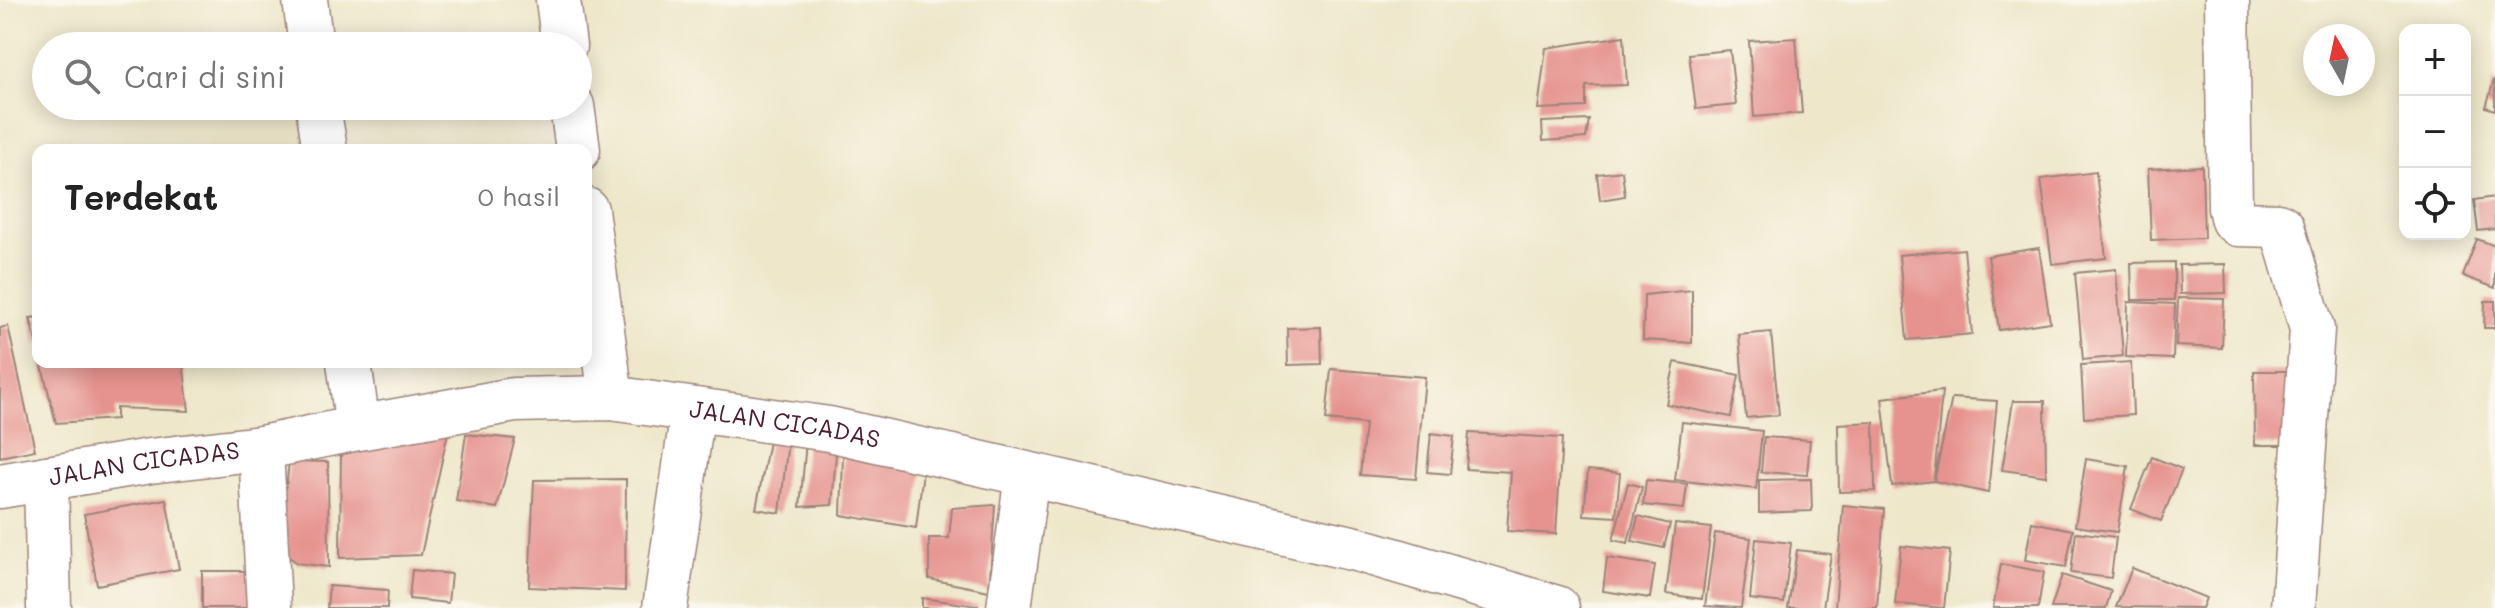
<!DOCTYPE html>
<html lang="id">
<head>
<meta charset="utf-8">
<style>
	body { margin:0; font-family:Mali,sans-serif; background:#f2f2f2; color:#222 }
	.controls { position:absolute; right:24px; top:24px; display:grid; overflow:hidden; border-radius:16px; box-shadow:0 4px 20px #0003 }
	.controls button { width:72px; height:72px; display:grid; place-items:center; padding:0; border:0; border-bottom:2px solid #e0e0e0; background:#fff; color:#222; font:40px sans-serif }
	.compass { position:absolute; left:2303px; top:24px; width:72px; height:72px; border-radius:50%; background:#fff; box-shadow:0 4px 20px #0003; rotate:351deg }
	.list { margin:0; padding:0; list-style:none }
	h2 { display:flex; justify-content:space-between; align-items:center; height:104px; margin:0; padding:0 32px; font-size:34px }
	h2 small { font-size:26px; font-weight:400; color:#767676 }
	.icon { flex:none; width:44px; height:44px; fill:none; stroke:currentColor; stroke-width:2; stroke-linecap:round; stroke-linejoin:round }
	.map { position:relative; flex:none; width:2495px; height:608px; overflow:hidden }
	.search { position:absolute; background:#fff; box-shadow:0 4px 20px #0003; left:32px; top:32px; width:560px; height:88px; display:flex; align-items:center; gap:20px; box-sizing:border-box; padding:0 28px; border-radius:44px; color:#767676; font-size:30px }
	.panel { position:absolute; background:#fff; box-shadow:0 4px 20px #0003; left:32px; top:144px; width:560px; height:224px; border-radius:16px }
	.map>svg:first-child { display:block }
	.building { fill:#e6928e }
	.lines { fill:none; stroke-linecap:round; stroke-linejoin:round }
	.minor-casing { stroke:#9c837a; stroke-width:47 }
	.minor { stroke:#fff; stroke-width:44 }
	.labels { text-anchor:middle; stroke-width:7; stroke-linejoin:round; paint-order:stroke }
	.street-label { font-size:24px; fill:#4a1f2b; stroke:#fbf7ec }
</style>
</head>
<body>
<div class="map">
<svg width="2495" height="608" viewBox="0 0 2495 608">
	<rect width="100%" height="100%" fill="#fbf7ec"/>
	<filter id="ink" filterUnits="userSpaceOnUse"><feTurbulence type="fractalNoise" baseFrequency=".0125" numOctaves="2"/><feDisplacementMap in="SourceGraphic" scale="16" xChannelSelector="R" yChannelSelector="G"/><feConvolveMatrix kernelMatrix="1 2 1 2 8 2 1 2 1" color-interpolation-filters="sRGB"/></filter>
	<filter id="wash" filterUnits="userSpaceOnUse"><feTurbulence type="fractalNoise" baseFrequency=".006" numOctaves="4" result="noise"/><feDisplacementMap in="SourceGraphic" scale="32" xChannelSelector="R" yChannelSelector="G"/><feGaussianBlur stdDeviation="1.8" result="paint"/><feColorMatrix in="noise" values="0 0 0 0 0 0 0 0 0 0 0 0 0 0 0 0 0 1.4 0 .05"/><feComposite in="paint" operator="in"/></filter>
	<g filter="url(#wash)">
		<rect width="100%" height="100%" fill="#eee7ca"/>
		<g id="blocks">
			<!-- building -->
			<path class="building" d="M1624 36 1627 85 1586 86V107L1538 109 1546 48Z
				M1796 38 1802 113 1754 117 1749 41Z
				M1730 50 1736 105 1696 109 1689 54Z
				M2494 80 2495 81V110L2486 107Z
				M1589 120 1586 138 1543 141 1542 122Z
				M2202 166 2204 238 2151 240 2148 169Z
				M1622 171 1625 196 1600 200 1597 174Z
				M2096 172 2106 258 2052 264 2041 179Z
				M2495 197V229L2478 231 2474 200Z
				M2477 239 2495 246V288L2463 276Z
				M2039 248 2050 322 1999 330 1988 256Z
				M1964 249 1972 334 1907 340 1899 255Z
				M2174 262V300H2132L2131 263Z
				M2225 264 2226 293 2180 294 2179 265Z
				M2116 269 2123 356 2083 360 2075 273Z
				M1692 290V343L1643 340 1644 295Z
				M2178 298 2224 299 2222 348 2176 346Z
				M2485 301H2495V328H2484Z
				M2128 302 2175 304 2173 359 2126 357Z
				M38 317V345L37 346 30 318Z
				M8 326 35 450 0 457V328Z
				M1321 327 1322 364 1288 365 1287 328Z
				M1771 332 1779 415 1746 418 1739 335Z
				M41 362H183L189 411 116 408V419L56 423Z
				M1675 362 1739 375 1731 417 1666 404Z
				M2131 362 2133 415 2084 418 2081 365Z
				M1331 369 1425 377 1416 479 1360 475 1365 424 1326 420Z
				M2254 371H2289L2290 445H2255Z
				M1942 391 1934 481 1892 486 1882 398Z
				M1952 398 1997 401 1988 493 1934 481Z
				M2013 401H2045L2046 476 2002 470Z
				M451 419 421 555 340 558 341 449Z
				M1682 422 1762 431 1756 489 1675 480Z
				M1874 422 1875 491 1839 492 1838 424Z
				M1431 433 1454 436 1450 474 1427 472Z
				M1469 433 1562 438 1556 534 1507 531 1511 472 1466 469Z
				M466 434 515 439 497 508 456 501Z
				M770 436 788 440 780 513 756 509Z
				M1764 437 1810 440 1807 475 1761 472Z
				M837 441 832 505 800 507 806 442Z
				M843 455 924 463 916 528 841 515Z
				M2152 457 2182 469 2161 521 2131 509Z
				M2086 459 2128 466 2117 532 2075 526Z
				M289 461 328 462 329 567 297 563 271 543 287 481Z
				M1588 470 1620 473 1616 517 1584 515Z
				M626 479 625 591 529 587 534 480Z
				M1811 479 1812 511 1759 513V480Z
				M1646 480 1687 484 1684 509 1643 505Z
				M1628 483 1642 487 1628 543 1613 540Z
				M166 499 179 569 97 585 84 514Z
				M995 505 989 591 929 579V538H949L952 508Z
				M1843 505 1884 509 1877 608H1835Z
				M1638 516 1670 524 1664 548 1632 541Z
				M2032 522 2073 530 2066 567 2025 560Z
				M1675 524 1711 528 1702 599 1666 594Z
				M2076 532 2116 537 2111 578 2071 573Z
				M1715 533 1751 538 1741 608 1705 606Z
				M1756 539 1791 543 1784 603 1750 599Z
				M1901 546 1950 551 1944 608 1895 604Z
				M1797 550 1831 554 1823 608H1788Z
				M1607 558 1655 565 1650 598 1603 591Z
				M2001 564 2044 572 2038 608H1993Z
				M2132 568 2206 598 2202 608 2116 607Z
				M412 570 451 574 448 603 409 599Z
				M202 571H254V608H202Z
				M2062 575 2111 591 2106 608H2051Z
				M329 586 388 590 387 608H327Z
				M922 598 978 606V608H922Z"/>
		</g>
	</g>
	<g filter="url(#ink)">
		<use href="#blocks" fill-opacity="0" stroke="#9c837a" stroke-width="2"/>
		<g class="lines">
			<!-- minor casing -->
			<g class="minor-casing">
				<g id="minor">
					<path d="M305 0 311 46"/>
					<path d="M558 0 564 46"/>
					<path d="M2227 0 2230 208 2233 220 2238 224 2278 225 2282 227 2312 329 2293 608"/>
					<path d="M318 106 325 150"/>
					<path d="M572 106 578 150"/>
					<path d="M586 210 611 398"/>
					<path d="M349 362 358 428"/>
					<path d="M261 448 269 608"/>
					<path d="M46 478 49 608"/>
					<path id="s1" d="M0 486 150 461 261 448 358 428 514 400 611 398 829 429 1356 549 1557 608"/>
					<path d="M665 608 693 410"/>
					<path d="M1009 608 1027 475"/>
				</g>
			</g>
			<!-- minor -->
			<use href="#minor" class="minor"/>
		</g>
	</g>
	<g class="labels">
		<!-- street labels -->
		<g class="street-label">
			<text dy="8" stroke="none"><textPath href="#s1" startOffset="794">JALAN CICADAS</textPath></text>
			<text dy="8" stroke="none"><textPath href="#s1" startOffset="146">JALAN CICADAS</textPath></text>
		</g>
	</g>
</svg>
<div class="controls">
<button>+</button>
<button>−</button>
<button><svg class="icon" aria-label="locate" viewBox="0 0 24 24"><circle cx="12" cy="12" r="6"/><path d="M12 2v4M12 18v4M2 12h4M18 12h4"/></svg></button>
</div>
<svg class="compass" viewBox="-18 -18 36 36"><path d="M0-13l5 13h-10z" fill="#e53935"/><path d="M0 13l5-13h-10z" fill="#767676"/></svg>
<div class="search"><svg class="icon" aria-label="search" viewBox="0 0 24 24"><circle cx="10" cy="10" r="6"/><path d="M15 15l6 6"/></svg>Cari di sini</div>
<section class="panel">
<h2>Terdekat<small>0 hasil</small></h2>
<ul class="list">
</ul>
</section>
</div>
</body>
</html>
